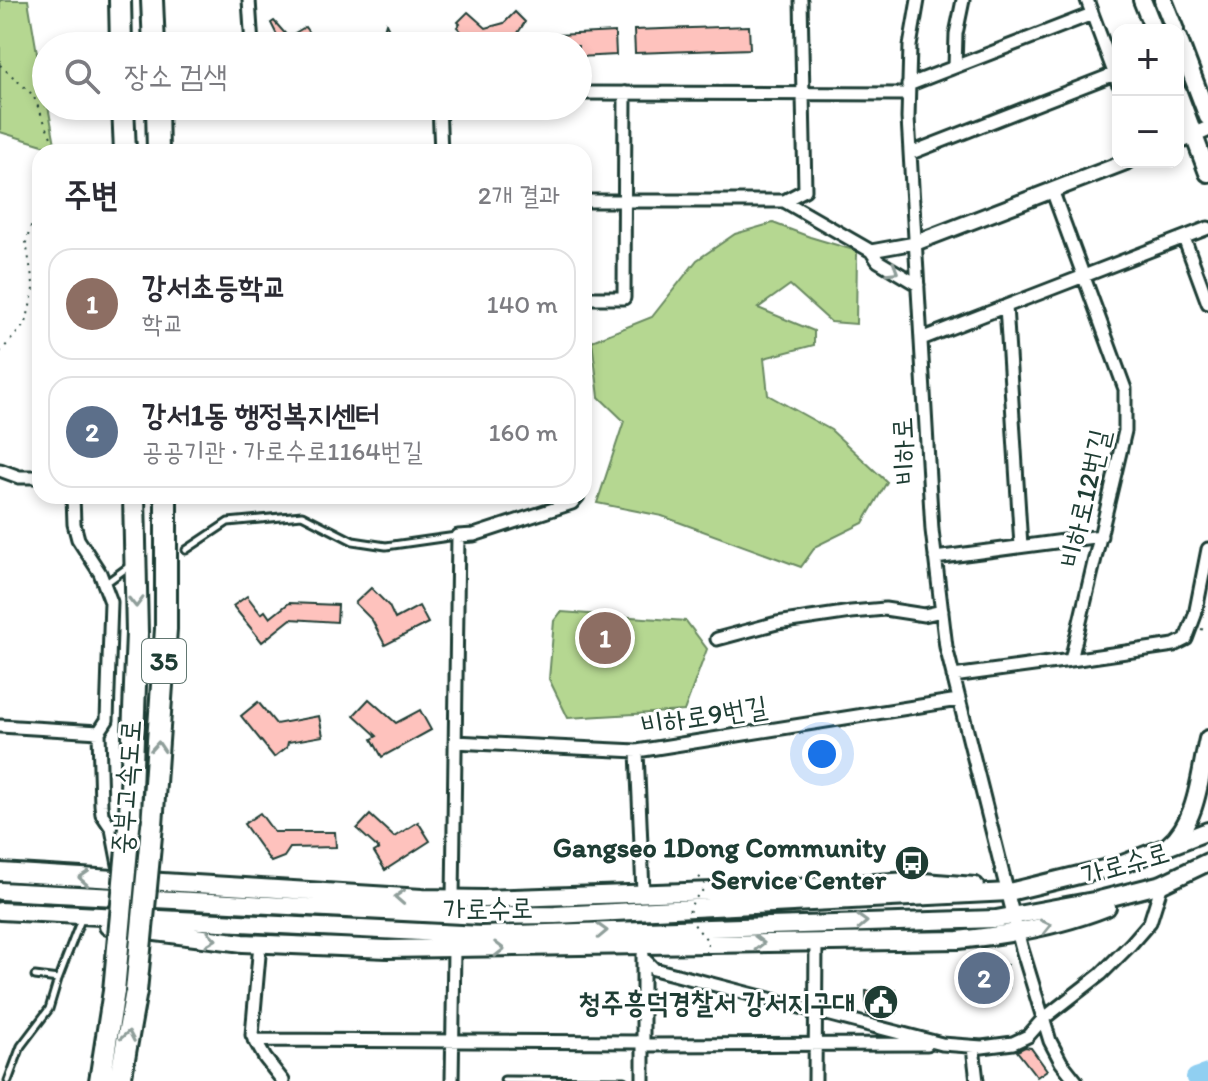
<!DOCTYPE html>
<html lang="ko">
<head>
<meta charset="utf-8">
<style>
	body { margin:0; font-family:Itim,"Poor Story",sans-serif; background:#f2f2f3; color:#2b2b33 }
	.controls { position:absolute; right:24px; top:24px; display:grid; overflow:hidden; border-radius:16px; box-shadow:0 4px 12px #0003 }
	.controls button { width:72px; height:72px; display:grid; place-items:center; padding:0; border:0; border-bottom:2px solid #e1e1e2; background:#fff; color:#2b2b33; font:40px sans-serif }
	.you { position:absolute; left:822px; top:754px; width:28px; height:28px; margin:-20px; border:6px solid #fff; border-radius:50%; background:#1a73e8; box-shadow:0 0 0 12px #1a73e833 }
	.badge { display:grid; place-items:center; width:52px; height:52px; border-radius:50%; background:#2563eb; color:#fff; font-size:26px; font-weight:700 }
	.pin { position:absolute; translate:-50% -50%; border:4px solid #fff; box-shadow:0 2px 8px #0006 }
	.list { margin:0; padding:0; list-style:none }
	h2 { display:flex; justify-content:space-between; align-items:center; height:104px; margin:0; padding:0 32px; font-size:34px }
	h2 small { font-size:26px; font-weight:400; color:#7c7c81 }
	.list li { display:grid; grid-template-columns:52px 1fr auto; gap:24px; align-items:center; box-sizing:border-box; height:112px; margin:0 16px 16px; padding:0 16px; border:2px solid #e1e1e2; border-radius:24px }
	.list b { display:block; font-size:30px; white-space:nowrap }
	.list p { margin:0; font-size:26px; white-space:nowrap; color:#7c7c81 }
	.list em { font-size:26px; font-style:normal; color:#7c7c81 }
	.icon { flex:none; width:44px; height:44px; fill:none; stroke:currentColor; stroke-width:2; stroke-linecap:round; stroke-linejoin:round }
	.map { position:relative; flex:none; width:1208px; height:1081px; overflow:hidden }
	.search { position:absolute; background:#fff; box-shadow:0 4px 12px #0003; left:32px; top:32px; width:560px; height:88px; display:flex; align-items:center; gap:20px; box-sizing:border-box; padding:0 28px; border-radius:44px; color:#7c7c81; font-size:30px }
	.panel { position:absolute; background:#fff; box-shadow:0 4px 12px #0003; left:32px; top:144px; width:560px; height:360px; border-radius:24px }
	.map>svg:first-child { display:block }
	.green { fill:#b5d791; stroke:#6a8a62; stroke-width:2 }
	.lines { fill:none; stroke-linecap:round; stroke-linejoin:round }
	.river { stroke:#90cff1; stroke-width:20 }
	.building { fill:#fec2bd; stroke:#1f3d34; stroke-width:2 }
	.service-casing { stroke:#1f3d34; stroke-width:11 }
	.minor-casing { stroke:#1f3d34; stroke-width:17 }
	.tertiary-casing { stroke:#1f3d34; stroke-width:20 }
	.secondary-casing { stroke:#1f3d34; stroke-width:22 }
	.motorway-casing { stroke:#1f3d34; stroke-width:26 }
	.path { stroke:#1f3d34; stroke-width:2; stroke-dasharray:2 6; stroke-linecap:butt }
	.service { stroke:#fff; stroke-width:5 }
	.minor { stroke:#fff; stroke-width:11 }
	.tertiary { stroke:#fff; stroke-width:14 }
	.secondary { stroke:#fff; stroke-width:16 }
	.motorway { stroke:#fff; stroke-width:20 }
	.motorway-bridge-casing { stroke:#1f3d34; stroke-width:26; stroke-linecap:butt }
	.path-bridge { stroke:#1f3d34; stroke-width:2; stroke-dasharray:2 6; stroke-linecap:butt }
	.motorway-bridge { stroke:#fff; stroke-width:20 }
	.oneway { stroke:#8f9e9a }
	.labels { text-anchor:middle; stroke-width:6; stroke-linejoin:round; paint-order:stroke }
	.shield { fill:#fff; stroke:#627771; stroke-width:2 }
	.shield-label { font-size:26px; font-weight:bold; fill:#1f3d34 }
	.street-label { font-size:28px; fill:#1f3d34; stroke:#fff }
	.poi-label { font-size:28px; font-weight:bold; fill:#1f3d34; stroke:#fff; text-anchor:end }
</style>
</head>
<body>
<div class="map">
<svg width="1208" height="1081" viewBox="0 0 1208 1081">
	<rect width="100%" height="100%" fill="#fff"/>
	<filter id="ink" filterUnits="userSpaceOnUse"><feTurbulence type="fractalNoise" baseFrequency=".0125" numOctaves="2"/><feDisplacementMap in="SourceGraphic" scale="16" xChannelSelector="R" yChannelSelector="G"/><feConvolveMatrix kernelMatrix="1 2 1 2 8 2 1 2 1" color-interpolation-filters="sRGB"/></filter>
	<g filter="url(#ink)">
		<!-- green -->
		<path class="green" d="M0 0H28L46 106H48L56 149 0 132Z
			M773 223 810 237 857 251 856 324 831 322 790 285 758 308 814 331V345L764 358 768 395 831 430 887 482 863 523 816 546 801 567 662 516 597 503 624 421 599 397 592 341 652 317 697 260 735 234Z
			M561 612 686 621 707 649 684 711 568 718 549 679 554 621Z"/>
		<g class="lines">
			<!-- river -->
			<path class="river" d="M1196 1078 1208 1074"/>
		</g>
		<!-- building -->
		<path class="building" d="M468 12 486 28 504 23 515 12 525 22 512 42 516 46H475L457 27 460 24 458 22Z
			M274 21 288 37 305 27 318 46H270L280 41 271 23Z
			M386 23 393 38 418 37V46H363V36L382 37Z
			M749 26 750 49 635 53 634 30Z
			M615 32 616 55 578 57V46H557V35Z
			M371 588 389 606 395 619 419 606 428 623 385 645 372 620 355 603Z
			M247 596 261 614 265 611 270 618 289 603 338 605 337 622 291 619 262 642 233 606Z
			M369 699 396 723 420 710 431 730 382 757 372 739 377 736 354 715Z
			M258 702 276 724 319 716 323 736 288 742 287 747 274 757 241 716Z
			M260 813 274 832H335L336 847 290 848 284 857 271 862 244 824Z
			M370 815 394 837 418 822 430 841 385 870 374 852 379 849 357 829Z
			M1007 965 1009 988 962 999 959 968Z
			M895 990 896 1013 867 1014 866 991Z
			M1025 1047 1031 1048 1047 1070 1037 1077 1017 1051Z"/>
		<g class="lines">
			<!-- service casing -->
			<g class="service-casing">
				<path id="service" d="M186 550 228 522 302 515 353 541 386 546 456 536
					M106 583 128 567
					M35 976 58 979
					M504 1080 624 1081
					M8 1081 21 1046 49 1009 58 979 80 922"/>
			</g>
			<!-- minor casing -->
			<g class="minor-casing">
				<path id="minor" d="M249 0 252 46
					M918 0 910 46 908 118 932 530 946 647 1021 946 1050 1041 1061 1062 1076 1081
					M1087 0 1118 83
					M955 67 956 34 963 0
					M908 85 1092 14
					M578 93 908 94
					M439 106 441 152
					M911 153 1114 74
					M584 201H784L871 251 915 243
					M784 201 805 190 801 0
					M1184 238 1208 303
					M871 251 878 261 918 285
					M584 298H624L625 93
					M1006 306 1021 546
					M921 339 1208 228
					M0 470 19 477H40
					M73 496 74 524 78 539 100 573 111 602 107 720 99 732 101 805 102 814 112 829 119 865
					M935 558 1101 536
					M717 639 777 623 851 612 885 609 924 615 942 611
					M1071 660 1174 645 1186 639 1195 615 1208 549
					M953 676 1071 660 1125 431V389L1052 190
					M0 726 99 732
					M455 742 637 751 958 700
					M637 751 643 892
					M453 898 458 536 474 535 572 503 578 496
					M260 944 252 1035 265 1058 283 1081
					M643 958 654 969 942 1044 982 1047 1013 1043 1028 1036 1043 1019 1101 974 1131 944 1150 922 1162 884
					M254 1040 643 1042
					M643 1045 927 1044
					M973 1047 977 1081
					M452 1081 454 949
					M643 1081V955
					M815 1081 816 942"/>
			</g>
			<!-- tertiary casing -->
			<g class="tertiary-casing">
				<path id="tertiary" d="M1178 142 1208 129
					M915 243 1126 162"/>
			</g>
			<!-- secondary casing -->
			<g class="secondary-casing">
				<path id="secondary" d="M1142 0 1154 30
					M1163 0 1175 30
					M1178 38 1208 117
					M1178 93 1208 173
					M1169 845C1198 821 1200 773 1208 739
					M0 872 422 898 484 899 771 889 911 881 975 886
					M0 891 481 916 555 915 1009 892 1120 865 1208 831
					M0 911 481 935 996 919 1099 900 1162 884 1208 862
					M108 926 243 943 387 949 958 940C1009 935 1059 926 1107 907"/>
			</g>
			<!-- motorway casing -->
			<g class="motorway-casing">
				<path id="motorway" d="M120 0 121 46
					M152 0 154 46
					M123 106 125 152
					M157 106 158 152
					M130 816 137 633 134 496
					M152 825 166 629V496
					M100 1081 114 991
					M120 1081 136 991"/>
			</g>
			<!-- path -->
			<path class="path" d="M0 65 33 95 56 149 55 152
				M0 352 26 323 34 289 26 242 40 198
				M1201 629 1208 631"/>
			<!-- service -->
			<use href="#service" class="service"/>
			<!-- minor -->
			<use href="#minor" class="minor"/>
			<!-- tertiary -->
			<use href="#tertiary" class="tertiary"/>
			<!-- secondary -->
			<use href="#secondary" class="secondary"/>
			<!-- motorway -->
			<use href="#motorway" class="motorway"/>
			<!-- motorway-bridge casing -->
			<g class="motorway-bridge-casing">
				<path id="motorway-bridge" d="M114 991 130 816
					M136 991 152 825"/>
			</g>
			<!-- path-bridge -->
			<path class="path-bridge" d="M699 877 704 881V889C680 913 689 919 708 941L707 952 702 954"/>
			<!-- motorway-bridge -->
			<use href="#motorway-bridge" class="motorway-bridge"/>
		</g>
		<!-- one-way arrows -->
		<defs><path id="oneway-chevron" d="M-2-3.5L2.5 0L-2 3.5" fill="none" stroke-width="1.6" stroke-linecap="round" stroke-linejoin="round" transform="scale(2)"/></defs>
		<g class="oneway">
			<use href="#oneway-chevron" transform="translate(893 270) rotate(31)"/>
			<use href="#oneway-chevron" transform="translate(136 602) rotate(89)"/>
			<use href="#oneway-chevron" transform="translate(158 747) rotate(-86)"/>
			<use href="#oneway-chevron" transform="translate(84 878) rotate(-176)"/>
			<use href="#oneway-chevron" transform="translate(400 897) rotate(-177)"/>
			<use href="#oneway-chevron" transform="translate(862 922) rotate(-2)"/>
			<use href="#oneway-chevron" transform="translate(1046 926) rotate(-13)"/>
			<use href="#oneway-chevron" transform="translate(602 931) rotate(-2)"/>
			<use href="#oneway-chevron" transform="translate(211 939) rotate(8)"/>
			<use href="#oneway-chevron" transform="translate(759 943) rotate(-1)"/>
			<use href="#oneway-chevron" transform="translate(499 949) rotate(-1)"/>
			<use href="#oneway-chevron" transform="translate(128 1036) rotate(-80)"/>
		</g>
	</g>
	<!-- icons -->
	<defs>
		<g id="bus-disc" transform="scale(1.8)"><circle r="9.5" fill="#1f3d34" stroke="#fff"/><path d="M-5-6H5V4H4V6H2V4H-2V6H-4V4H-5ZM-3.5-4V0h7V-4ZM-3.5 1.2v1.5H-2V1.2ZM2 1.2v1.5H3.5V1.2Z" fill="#fff"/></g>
		<g id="civic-disc" transform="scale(1.8)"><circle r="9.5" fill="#1f3d34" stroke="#fff"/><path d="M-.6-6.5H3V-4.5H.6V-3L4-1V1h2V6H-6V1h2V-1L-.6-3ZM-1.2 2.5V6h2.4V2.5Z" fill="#fff"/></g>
	</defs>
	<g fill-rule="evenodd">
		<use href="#bus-disc" x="912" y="863"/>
		<use href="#civic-disc" x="881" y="1002"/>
	</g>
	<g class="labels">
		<!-- shield labels -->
		<rect class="shield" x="142" y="639" width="44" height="44" rx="6"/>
		<g class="shield-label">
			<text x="164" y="670">35</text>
		</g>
		<!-- street labels -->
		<g class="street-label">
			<text transform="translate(903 451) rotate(-93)" y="10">비하로</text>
			<text transform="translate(1084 498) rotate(-77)" y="10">비하로12번길</text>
			<text transform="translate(704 715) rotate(-9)" y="10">비하로9번길</text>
			<text transform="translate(126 787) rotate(-86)" y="10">중부고속도로</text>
			<text transform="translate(1125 863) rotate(-16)" y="10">가로수로</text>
			<text transform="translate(488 908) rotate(-1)" y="10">가로수로</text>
		</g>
		<!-- poi labels -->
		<g class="poi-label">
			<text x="886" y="857">Gangseo 1Dong Community<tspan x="886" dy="32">Service Center</tspan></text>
			<text x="855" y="1012">청주흥덕경찰서 강서지구대</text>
		</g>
	</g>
</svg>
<div class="controls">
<button>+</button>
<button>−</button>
</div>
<div class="you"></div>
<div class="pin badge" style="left:605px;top:638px;background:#8d6e63">1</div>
<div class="pin badge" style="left:984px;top:978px;background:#5c6f8a">2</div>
<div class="search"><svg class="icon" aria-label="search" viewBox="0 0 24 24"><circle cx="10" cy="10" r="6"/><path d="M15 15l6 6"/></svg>장소 검색</div>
<section class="panel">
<h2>주변<small>2개 결과</small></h2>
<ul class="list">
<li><span class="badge" style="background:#8d6e63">1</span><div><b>강서초등학교</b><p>학교</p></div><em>140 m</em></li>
<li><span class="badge" style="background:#5c6f8a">2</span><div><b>강서1동 행정복지센터</b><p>공공기관 · 가로수로1164번길</p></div><em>160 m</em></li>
</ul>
</section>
</div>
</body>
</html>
